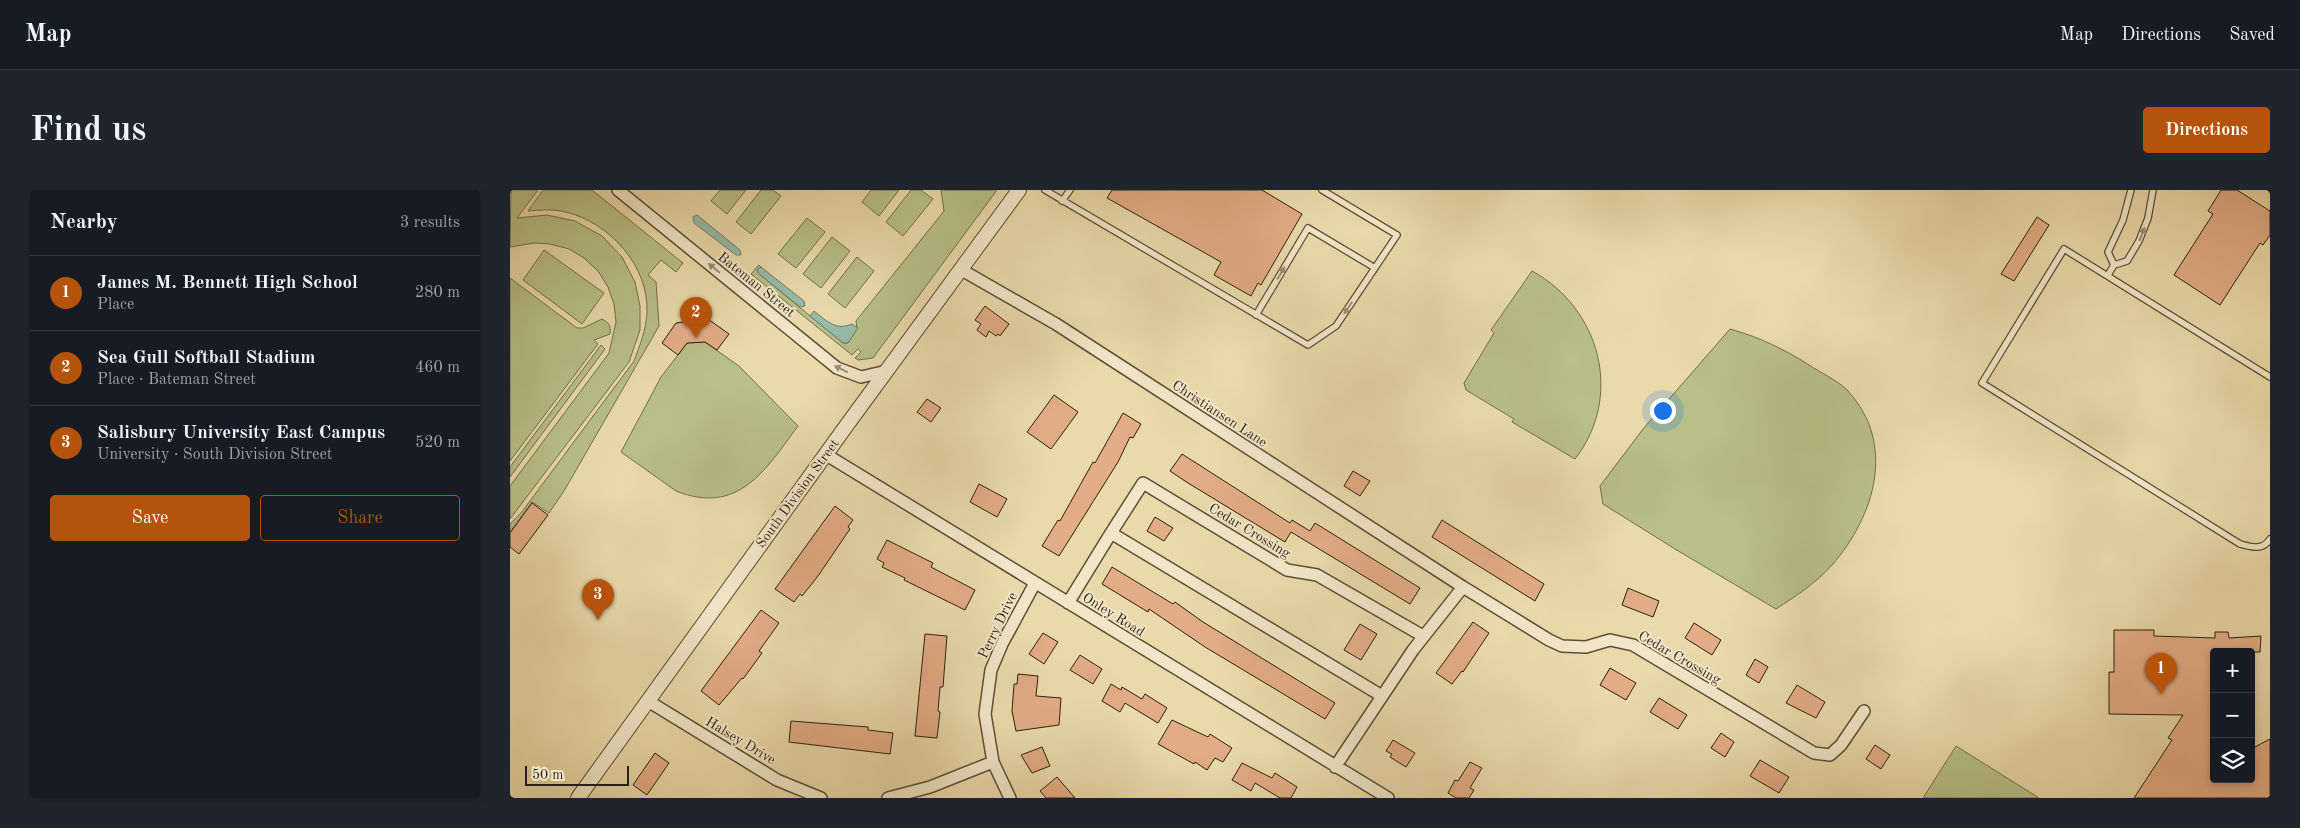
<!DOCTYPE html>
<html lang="en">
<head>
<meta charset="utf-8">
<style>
	body { margin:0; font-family:"Old Standard TT",serif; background:#20242c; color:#f1f3f6 }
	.controls { position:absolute; right:15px; bottom:15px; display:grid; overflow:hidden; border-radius:5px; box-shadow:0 2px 8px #0003 }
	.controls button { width:45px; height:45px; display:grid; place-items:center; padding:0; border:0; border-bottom:1px solid #363941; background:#171b24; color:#f1f3f6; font:25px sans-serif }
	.scale { position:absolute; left:15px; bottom:12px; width:104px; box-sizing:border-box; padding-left:5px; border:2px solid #2b1f16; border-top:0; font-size:14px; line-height:18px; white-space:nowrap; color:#2b1f16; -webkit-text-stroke:4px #f1e7c8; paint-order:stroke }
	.you { position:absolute; left:1152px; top:220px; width:18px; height:18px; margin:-12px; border:4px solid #fff; border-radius:50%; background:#1a73e8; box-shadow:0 0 0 8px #1a73e833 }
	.badge { display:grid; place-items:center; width:32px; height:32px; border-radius:50%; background:#b45309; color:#fff; font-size:16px; font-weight:700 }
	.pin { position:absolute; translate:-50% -41px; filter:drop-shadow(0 1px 2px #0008) }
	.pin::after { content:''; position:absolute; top:26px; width:18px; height:15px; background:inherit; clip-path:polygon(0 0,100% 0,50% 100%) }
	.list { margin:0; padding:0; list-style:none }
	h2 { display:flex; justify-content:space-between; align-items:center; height:65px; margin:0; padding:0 20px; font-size:21px }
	h2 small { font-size:16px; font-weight:400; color:#9ea1a6 }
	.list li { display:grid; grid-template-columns:32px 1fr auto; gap:15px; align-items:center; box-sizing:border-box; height:75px; padding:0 20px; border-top:1px solid #363941 }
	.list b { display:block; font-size:19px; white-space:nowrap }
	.list p { margin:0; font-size:16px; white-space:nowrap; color:#9ea1a6 }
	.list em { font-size:16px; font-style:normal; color:#9ea1a6 }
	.actions { display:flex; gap:10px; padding:15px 20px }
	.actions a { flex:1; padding:11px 0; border:1px solid #b45309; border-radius:5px; text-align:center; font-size:18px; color:#b45309 }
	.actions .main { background:#b45309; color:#fff }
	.icon { flex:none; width:28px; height:28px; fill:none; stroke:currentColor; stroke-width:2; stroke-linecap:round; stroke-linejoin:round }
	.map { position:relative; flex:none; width:1760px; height:608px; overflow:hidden; border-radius:5px }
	header { display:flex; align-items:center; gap:30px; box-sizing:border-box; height:70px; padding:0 25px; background:#171b24; border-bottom:1px solid #363941 }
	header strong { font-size:24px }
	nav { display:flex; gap:28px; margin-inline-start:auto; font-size:18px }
	.intro { display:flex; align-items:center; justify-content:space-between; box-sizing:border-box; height:120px; padding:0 30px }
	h1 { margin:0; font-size:35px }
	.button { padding:12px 22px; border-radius:5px; background:#b45309; color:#fff; font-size:18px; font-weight:700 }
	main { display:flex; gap:30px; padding:0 30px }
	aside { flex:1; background:#171b24; border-radius:5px; box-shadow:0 2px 8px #0003 }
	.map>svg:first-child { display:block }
	.green { fill:#b8bf87; stroke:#726f4e }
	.water { fill:#98bbaa; stroke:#6c7d6f }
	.building { fill:#e2ac86; stroke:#2b1f16 }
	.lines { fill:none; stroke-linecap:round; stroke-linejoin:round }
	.service-casing { stroke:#5b4e3b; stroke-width:8 }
	.minor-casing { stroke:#5b4e3b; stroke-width:14 }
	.tertiary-casing { stroke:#5b4e3b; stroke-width:16 }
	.service { stroke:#f1e7c8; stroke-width:5.5 }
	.minor { stroke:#f1e7c8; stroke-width:11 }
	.tertiary { stroke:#f1e7c8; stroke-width:14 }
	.oneway { fill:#988d78 }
	.labels { text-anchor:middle; stroke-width:4; stroke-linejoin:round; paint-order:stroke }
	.street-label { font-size:14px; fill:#2b1f16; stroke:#f1e7c8 }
</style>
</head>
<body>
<header>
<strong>Map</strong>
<nav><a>Map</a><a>Directions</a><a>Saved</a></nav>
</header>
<div class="intro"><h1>Find us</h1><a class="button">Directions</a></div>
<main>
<aside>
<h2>Nearby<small>3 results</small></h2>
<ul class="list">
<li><span class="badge">1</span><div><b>James M. Bennett High School</b><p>Place</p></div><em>280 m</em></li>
<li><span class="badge">2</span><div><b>Sea Gull Softball Stadium</b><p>Place · Bateman Street</p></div><em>460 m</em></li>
<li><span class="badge">3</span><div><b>Salisbury University East Campus</b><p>University · South Division Street</p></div><em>520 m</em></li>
</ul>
<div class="actions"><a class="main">Save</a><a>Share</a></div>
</aside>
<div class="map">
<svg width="1760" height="608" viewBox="0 0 1760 608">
	<rect width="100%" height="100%" fill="#eadaaa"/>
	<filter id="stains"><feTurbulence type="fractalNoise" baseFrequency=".004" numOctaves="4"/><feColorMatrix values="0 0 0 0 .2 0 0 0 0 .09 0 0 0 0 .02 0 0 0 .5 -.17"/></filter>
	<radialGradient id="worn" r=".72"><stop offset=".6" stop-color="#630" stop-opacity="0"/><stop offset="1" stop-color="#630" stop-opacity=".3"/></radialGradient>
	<!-- green -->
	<path class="green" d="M1 0H28L7 28 37 25 65 31 92 46 112 67 125 92 130 116V140L119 172 0 329V296L99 163 106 132 104 114 98 97 88 81 74 68 59 59 40 54 24 53 0 57Z
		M33 0H82L173 73 166 82 151 70 138 85 146 92 149 136 54 301 39 323 22 312 0 342V334L11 323 124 171C130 155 136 140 137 123 139 76 100 33 56 22 44 19 31 20 18 21Z
		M210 0H236L217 24 201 11Z
		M251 0H263L271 6 241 44 226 32Z
		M361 0H389L369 26 352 12Z
		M401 0H411L423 9 393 46 376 32Z
		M431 0H487L363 168 348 170 345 168 351 162 348 159 342 165 241 84 249 75 251 77 248 83 333 153H338L347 138 346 131 434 21Z
		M297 28 315 42 286 78 268 64Z
		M322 47 340 61 311 98 293 84Z
		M34 60 94 103 72 134 13 90Z
		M347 67 364 81 335 118 318 104Z
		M1022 81C1090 118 1114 206 1065 269L1002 232 1004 229 956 200 954 193 984 143 981 140Z
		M0 88 67 138H73L92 129C99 133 101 135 100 144L84 150 88 154 0 271Z
		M1220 139C1249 147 1274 159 1299 175 1311 183 1327 190 1337 200 1387 253 1365 326 1322 375 1306 393 1286 406 1266 419L1165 359 1093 314 1090 296 1133 239Z
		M195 152 229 176 288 236C256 279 229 326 166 301L111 262 151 187 177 153Z
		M91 155 95 159 0 287V277Z
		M1446 556 1529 608H1413Z"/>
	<!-- water -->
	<path class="water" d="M187 25 230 60 231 65H226L184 33 183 27Z
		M251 77 294 111 295 116 290 117 248 83 247 80Z
		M304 121C317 131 326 141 342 134L348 138 338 153H333L300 126Z"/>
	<!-- building -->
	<path class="building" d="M602 0H752L792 24 751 95 748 93 741 106 704 85 711 72 597 8Z
		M1711 0H1727L1760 21V45L1753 55 1750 53 1710 115 1664 85 1703 24 1698 21Z
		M1527 27 1539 35 1504 91 1491 84Z
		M475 116 499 134 490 146 488 144 486 146 479 141 476 147 467 140 471 134 465 130Z
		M198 129 219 144 207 160 195 152 177 153 168 165 152 153 166 133Z
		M544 205 568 222 541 259 517 242Z
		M417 209 431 218 421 232 407 222Z
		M613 223 631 234 623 248 620 247 608 272 549 366 532 356 548 330 550 331 583 272 585 273Z
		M672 264 780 333 782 330 800 341 805 333 910 398 900 414 781 342 775 352 678 293 660 281Z
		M843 281 860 291 850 306 834 296Z
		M469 294 497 309 487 327 460 312Z
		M22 313 38 325 9 364 0 357V343Z
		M325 316 343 330 338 337 340 339 308 386 292 406 290 404 284 412 265 399Z
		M645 327 663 338 654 351 637 341Z
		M932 330 1034 394 1025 411 922 347Z
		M377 350 423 373 421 377 465 400 455 420 394 390 395 388 372 377 374 373 367 369Z
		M602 377 663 414 665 412 693 432 825 513 815 529 695 457 639 419 638 422 592 394Z
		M1118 398 1149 411 1143 427 1112 415Z
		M251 420 269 433 249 461 252 463 233 489 232 488 209 515 191 501Z
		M963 432 979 443 953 482 952 481 942 494 926 483Z
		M1184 433 1211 450 1202 465 1175 448Z
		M850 434 867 444 851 470 834 460Z
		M1604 440H1644V446L1705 448V442H1718L1719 448 1751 446 1750 462H1704V589H1741V561L1743 558 1760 549V608H1624L1662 550 1658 548 1673 525 1599 524V482H1604Z
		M533 443 548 452 534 474 519 464Z
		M415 444 437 446 433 497H430L428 521 430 522 427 548 405 546Z
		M570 465 592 479 583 494 560 480Z
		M1245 469 1258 477 1249 493 1236 485Z
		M1100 478 1126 493 1116 510 1090 495Z
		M508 484 528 486 526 506 551 508 549 535 506 541 502 521 504 494H507Z
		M601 494 611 500 612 497 632 509 635 504 657 518 648 533 615 513 610 522 592 511Z
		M1287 495 1315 512 1306 528 1276 513Z
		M1149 508 1177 525 1168 539 1140 522Z
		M662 530 698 547 700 544 722 558 713 572 705 568 697 580 685 572 684 574 648 554Z
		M281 531 358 537V540L383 543 380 564 279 552Z
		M1211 543 1224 552 1215 567 1201 558Z
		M883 550 905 563 896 577 880 567 882 564 876 561Z
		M1365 555 1380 565 1371 579 1356 569Z
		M532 557 540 576 522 583 511 565Z
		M145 563 159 573 137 605 123 595Z
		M1250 570 1279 587 1269 603 1240 586Z
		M960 572 972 578 960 598 964 600 959 608H946L938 603 945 590 948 591Z
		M732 573 762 588 765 583 787 597 781 608H770L745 593 741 601 722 590Z
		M547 587 565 608H536L530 601Z"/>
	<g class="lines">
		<!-- service casing -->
		<g class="service-casing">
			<path id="service" d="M535 0 798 155 826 136 887 45 812 0
				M552 11 560 0
				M1604 75 1598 62 1613 30 1621 0
				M1598 85 1604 75 1617 71 1629 51 1638 28 1643 0
				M746 125 798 38 865 78
				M1760 187 1554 59 1472 193 1730 354C1741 357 1753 361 1760 349"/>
		</g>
		<!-- minor casing -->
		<g class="minor-casing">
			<path id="minor" d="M108 0 327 178 351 187 377 181
				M450 79 546 134 953 397
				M315 264 878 608
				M558 413 601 343
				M872 506 601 343 633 293 777 380 807 385 913 446
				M138 511 267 590 311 608
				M825 577 903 460 953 397 1039 450 1052 456 1076 457 1100 450 1123 455 1304 563 1320 565 1331 555 1354 521
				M378 608 420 597 483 572
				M500 608 483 572 475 524 481 480 492 454 525 393"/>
		</g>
		<!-- tertiary casing -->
		<g class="tertiary-casing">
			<path id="tertiary" d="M68 608 334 239 509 0"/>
		</g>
		<!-- service -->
		<use href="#service" class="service"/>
		<!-- minor -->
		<use href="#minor" class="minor"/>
		<!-- tertiary -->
		<use href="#tertiary" class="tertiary"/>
	</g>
	<!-- one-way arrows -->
	<defs><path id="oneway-solid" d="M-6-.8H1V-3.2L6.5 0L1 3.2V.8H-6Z" transform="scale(1.25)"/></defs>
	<g class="oneway">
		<use href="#oneway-solid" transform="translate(1632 44) rotate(-69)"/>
		<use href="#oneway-solid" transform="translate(204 78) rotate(-141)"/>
		<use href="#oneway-solid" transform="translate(771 83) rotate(-59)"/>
		<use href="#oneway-solid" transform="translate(838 118) rotate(124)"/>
		<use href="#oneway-solid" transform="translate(331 179) rotate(-154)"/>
	</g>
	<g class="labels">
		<!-- street labels -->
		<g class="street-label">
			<text transform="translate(247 94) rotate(39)" y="5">Bateman Street</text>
			<text transform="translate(710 223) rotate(33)" y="5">Christiansen Lane</text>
			<text transform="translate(287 303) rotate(-54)" y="5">South Division Street</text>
			<text transform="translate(740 340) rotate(31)" y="5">Cedar Crossing</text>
			<text transform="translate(604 424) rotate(32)" y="5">Onley Road</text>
			<text transform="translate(487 435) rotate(-64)" y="5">Perry Drive</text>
			<text transform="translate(1170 467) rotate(30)" y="5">Cedar Crossing</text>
			<text transform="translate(231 550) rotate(31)" y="5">Halsey Drive</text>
		</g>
	</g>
	<rect width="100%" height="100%" filter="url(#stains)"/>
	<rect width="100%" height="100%" fill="url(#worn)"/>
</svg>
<div class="controls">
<button>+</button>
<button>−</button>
<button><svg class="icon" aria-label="layers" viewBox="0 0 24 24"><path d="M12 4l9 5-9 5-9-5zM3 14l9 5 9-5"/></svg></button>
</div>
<div class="scale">50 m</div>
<div class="you"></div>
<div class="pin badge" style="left:1651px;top:504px">1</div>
<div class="pin badge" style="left:186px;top:148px">2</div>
<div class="pin badge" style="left:88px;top:430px">3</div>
</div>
</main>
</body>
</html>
